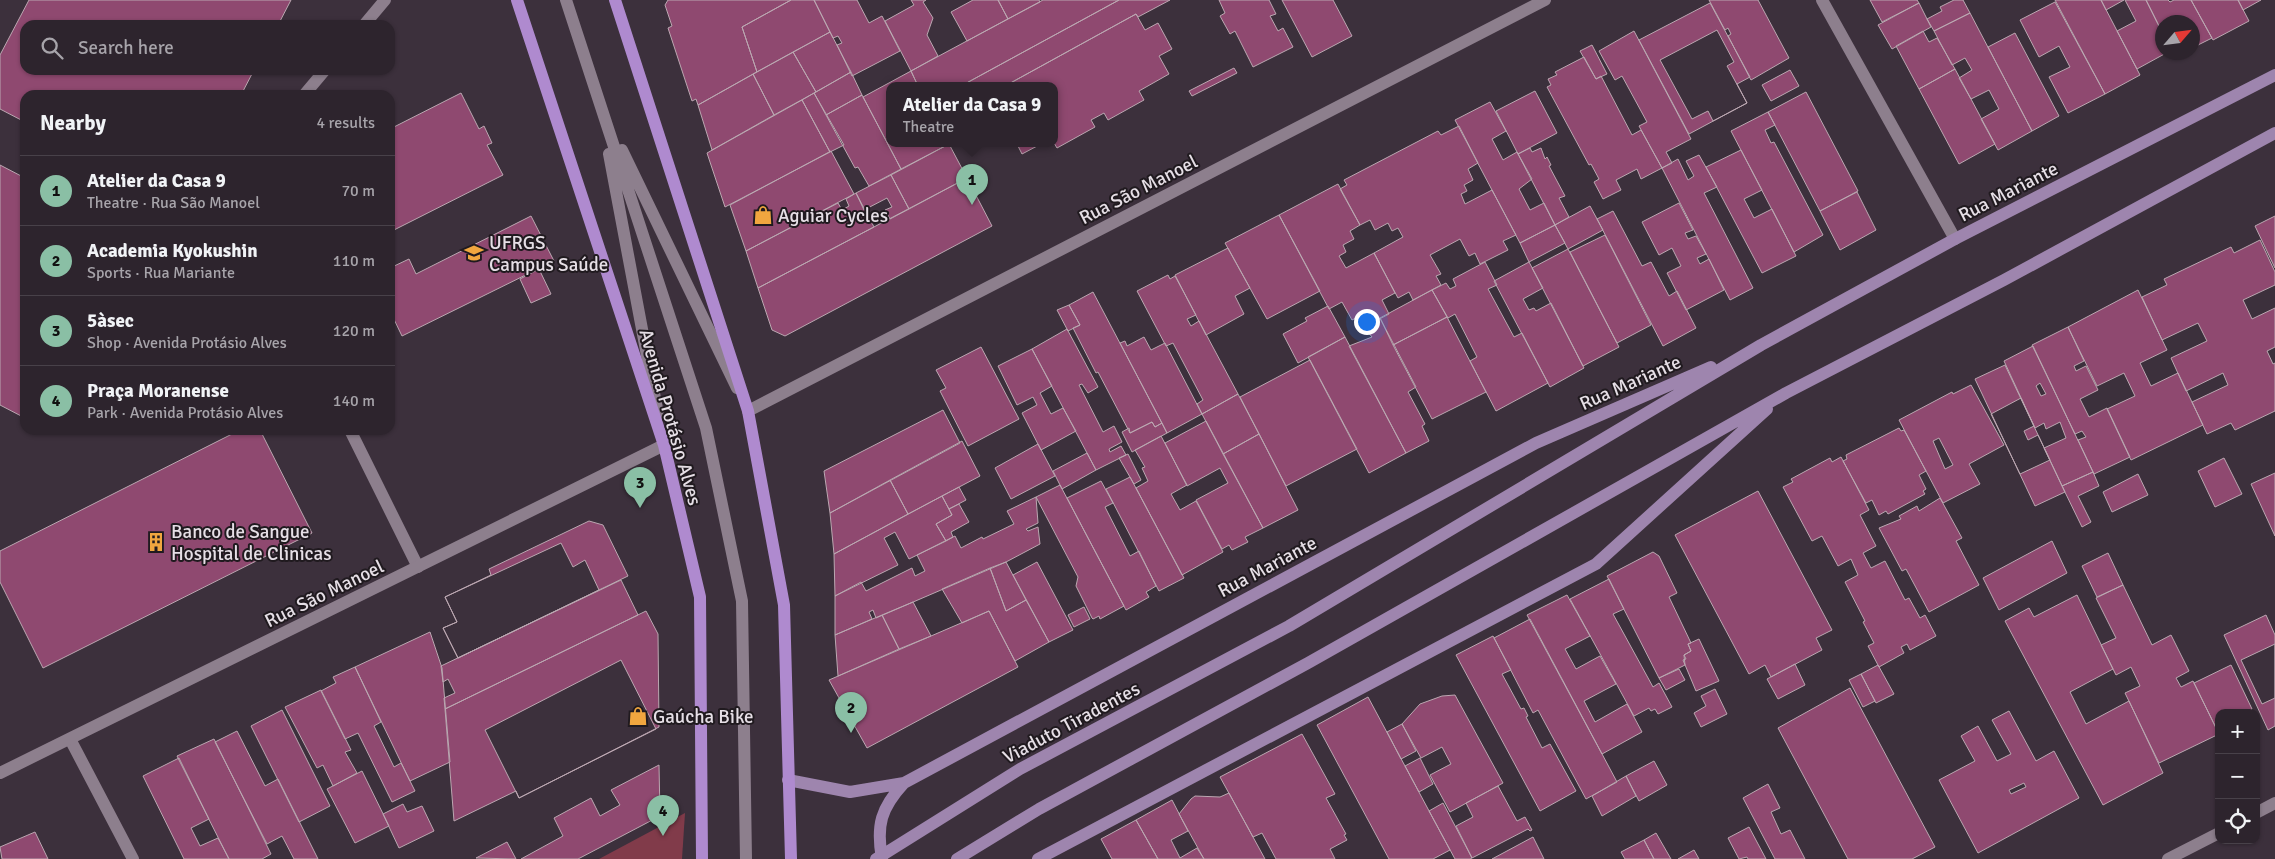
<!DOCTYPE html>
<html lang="en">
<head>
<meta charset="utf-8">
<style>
	body { margin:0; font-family:Signika,sans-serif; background:#352c35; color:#f1f3f6 }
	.controls { position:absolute; right:15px; bottom:15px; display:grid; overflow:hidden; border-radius:10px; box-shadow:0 1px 4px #0004 }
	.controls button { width:45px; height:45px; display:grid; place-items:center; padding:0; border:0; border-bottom:1px solid #484149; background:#2d242d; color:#f1f3f6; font:25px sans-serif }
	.compass { position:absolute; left:2155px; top:15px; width:45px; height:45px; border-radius:50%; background:#2d242d; box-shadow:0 1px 4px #0004; rotate:62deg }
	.you { position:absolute; left:1366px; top:321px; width:18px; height:18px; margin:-12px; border:4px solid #fff; border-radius:50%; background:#1a73e8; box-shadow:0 0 0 8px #1a73e833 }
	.badge { display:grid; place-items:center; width:32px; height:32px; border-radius:50%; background:#8abfa5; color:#111; font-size:16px; font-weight:700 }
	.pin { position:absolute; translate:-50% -41px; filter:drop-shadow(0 1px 2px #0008) }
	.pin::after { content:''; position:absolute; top:26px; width:18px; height:15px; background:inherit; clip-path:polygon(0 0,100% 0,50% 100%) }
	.popup { position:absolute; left:886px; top:82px; width:172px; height:65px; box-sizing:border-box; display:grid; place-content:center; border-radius:10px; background:#2d242d; filter:drop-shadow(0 1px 4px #0005); font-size:16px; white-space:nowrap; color:#a7a4aa }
	.popup b { font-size:19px; color:#f1f3f6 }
	.popup::after { content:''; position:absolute; left:50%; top:100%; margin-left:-10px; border:10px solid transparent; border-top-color:#2d242d }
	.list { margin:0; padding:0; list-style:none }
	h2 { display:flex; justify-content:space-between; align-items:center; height:65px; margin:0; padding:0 20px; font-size:21px }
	h2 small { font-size:16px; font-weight:400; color:#a7a4aa }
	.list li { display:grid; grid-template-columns:32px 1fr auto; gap:15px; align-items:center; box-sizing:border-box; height:70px; padding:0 20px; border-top:1px solid #484149 }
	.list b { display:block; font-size:19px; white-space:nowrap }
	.list p { margin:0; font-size:16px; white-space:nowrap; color:#a7a4aa }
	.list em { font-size:16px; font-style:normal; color:#a7a4aa }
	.icon { flex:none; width:28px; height:28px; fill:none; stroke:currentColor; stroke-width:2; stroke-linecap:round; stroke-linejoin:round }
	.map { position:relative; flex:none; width:2275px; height:859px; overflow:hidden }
	.search { position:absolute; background:#2d242d; box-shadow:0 1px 4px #0004; left:20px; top:20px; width:375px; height:55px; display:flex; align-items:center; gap:12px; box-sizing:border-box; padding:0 18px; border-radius:15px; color:#a7a4aa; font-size:19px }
	.panel { position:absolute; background:#2d242d; box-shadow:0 1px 4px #0004; left:20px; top:90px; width:375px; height:345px; border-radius:15px }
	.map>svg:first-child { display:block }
	.green { fill:#813b4a }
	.building { fill:#8f4970; stroke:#bba7b1; fill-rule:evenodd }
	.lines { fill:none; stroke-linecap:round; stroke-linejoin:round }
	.lane { stroke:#8d7f8d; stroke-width:12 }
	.street { stroke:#8d7f8d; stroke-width:12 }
	.secondary { stroke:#9e85ae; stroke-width:12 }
	.primary { stroke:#af8acf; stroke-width:12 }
	.labels { text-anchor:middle; stroke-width:4; stroke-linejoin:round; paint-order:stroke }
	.street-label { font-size:19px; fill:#e6dfe6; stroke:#201a1f }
	.poi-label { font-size:19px; fill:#e6dfe6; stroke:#201a1f; text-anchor:start }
</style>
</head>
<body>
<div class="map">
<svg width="2275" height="859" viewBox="0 0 2275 859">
	<rect width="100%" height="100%" fill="#3c303c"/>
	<!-- green -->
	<path class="green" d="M685 813 682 859H599Z"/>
	<!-- building -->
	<path class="building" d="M29 0H291L278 25H25V70H254L241 95H25V122L0 109V55Z
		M668 0H791L742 27 757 72 698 105 696 99 692 101 668 28 672 26 665 5Z
		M791 0H814L830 32 757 72 742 27Z
		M814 0H857L869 23 882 16 900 51 852 76 837 45 842 43 838 36 833 38Z
		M911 0H926L923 2 933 18 927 35 938 56 911 71 885 21 914 5Z
		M973 0H998L1008 19 967 41 951 12Z
		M998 0H1039L1040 2 1008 19Z
		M1043 0H1119L961 86H918L911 71Z
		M1119 0H1170L1138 17 1136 14 1005 86H961Z
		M1219 0H1269L1276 14 1270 16 1278 31 1283 28 1293 47 1253 67 1235 31 1230 34 1220 16 1225 13Z
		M1282 0H1333L1352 36 1312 57Z
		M1709 0H1758L1789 58 1751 80 1728 36 1731 34 1728 28 1725 30Z
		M1870 0H1917L1919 3 1882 22Z
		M1954 0H1963L1970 13 1934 31 1927 19 1942 11 1940 7Z
		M2055 0H2101L2140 75 2105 94Z
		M2101 0H2124L2106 10Z
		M2125 0H2146L2162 32V52H2168L2137 69 2117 31 2136 21Z
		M2146 0H2168L2170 2 2174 0H2191L2212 38 2192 48V22H2162V32Z
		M2191 0H2238L2249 21 2213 40Z
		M2238 0H2261L2243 10Z
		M2055 2 2105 94 2068 113 2049 77 2070 67 2059 46 2039 57 2020 20Z
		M1710 3 1750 77 1737 84 1747 103 1689 134 1639 40Z
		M1919 3 1931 27 1892 49 1878 25Z
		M1970 13 2032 131 1998 150 1981 119 1999 109 1989 90 1971 99 1959 78 1972 70 1965 58 1952 65 1934 31Z
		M1136 14 1145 30 1158 23 1172 49 1159 56 1169 74 1139 91 1144 100 1108 120 1104 113 1091 120 1095 127 1057 148 1054 143V86H1005Z
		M1717 30 1734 62 1727 66 1747 103 1713 121 1708 111 1692 119 1660 60Z
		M1634 31 1691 139 1666 152 1672 163 1662 168 1639 126 1647 122 1622 76 1615 80 1599 51Z
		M1923 31 1929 42 1937 38 1955 69 1919 89 1896 46Z
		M830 32 851 72 816 92 793 52Z
		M2015 33 2059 116 2032 131 1988 47Z
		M1592 45 1607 74 1596 79 1580 51Z
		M793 52 816 92 774 115 753 74Z
		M1584 57 1596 79 1601 76 1632 135 1641 130 1662 168 1641 179 1637 169 1616 180 1621 190 1603 199 1594 182 1599 179 1591 164 1589 165 1547 87 1551 85 1548 79 1557 75 1555 72Z
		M1234 68 1237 73 1192 96 1189 91Z
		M1955 69 1995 144 1959 164 1919 89Z
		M1790 70 1799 86 1771 101 1762 85Z
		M911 71 918 86H890V144H949L901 169 863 97Z
		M851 72 862 95 826 115 814 93Z
		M753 74 774 115 712 150 698 105Z
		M1535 91 1557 133 1518 154 1496 111Z
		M1806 92 1858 191 1820 211 1768 112Z
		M461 93 479 129 484 126 492 143 487 145 503 175 390 232V129Z
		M814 93 844 145 830 152 802 100Z
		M862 95 901 169 869 186 858 167 855 168 826 115Z
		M802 100 830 152 725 207 707 153Z
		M1490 102 1506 131 1492 139 1503 160 1517 152 1532 179 1519 189 1530 210 1544 203 1555 225 1520 243 1455 120Z
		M1768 112 1775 125 1765 130 1771 143 1774 142 1823 235 1794 252 1731 131Z
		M1459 126 1478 163 1468 169 1473 180 1464 185 1467 191 1461 194 1465 204 1492 190 1516 235 1503 241 1508 250 1480 264 1475 253 1469 256 1460 239 1430 255 1441 274 1436 276 1441 285 1413 300 1409 292 1398 298 1374 253 1403 237 1398 228 1392 231 1388 223 1375 230 1370 220 1360 225 1340 189 1347 185 1344 180 1438 131 1441 135Z
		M949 144 967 178 909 209 891 175Z
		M1017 144H1041L1022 154Z
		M1530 148 1532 152 1541 148 1545 159 1547 157 1551 165 1549 166 1565 196 1559 198 1569 217 1555 225 1518 154Z
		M1741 150 1762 190 1744 199 1754 218 1772 209 1796 256 1762 273 1706 167Z
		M831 151 854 194 746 251 730 205Z
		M1699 155 1717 187 1704 193 1753 288 1730 300 1662 168 1678 159 1688 180 1694 176 1686 161Z
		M0 165 25 178V418L0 405Z
		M891 175 909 209 890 219 885 210 892 207 887 198 864 210 856 193Z
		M967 178 992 226 785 336 772 330 758 288Z
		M1338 184 1360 225 1350 231 1354 239 1343 245 1346 252 1339 256 1346 268 1374 253 1395 293 1382 300 1389 314 1364 327 1358 317 1352 320 1342 302 1329 309 1279 215Z
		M1857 192 1876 230 1840 250 1820 211Z
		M856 193 874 227 758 288 746 251 838 203 842 210 849 206 846 199Z
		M1679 203 1693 230 1685 233 1688 239 1696 236 1706 254 1697 258 1700 264 1709 259 1724 290 1686 310 1667 273 1681 266 1672 248 1659 255 1642 222Z
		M1590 206 1603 230 1568 249 1555 225Z
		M1613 211 1642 266 1651 262 1669 296 1677 291 1696 328 1663 346 1597 219Z
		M1279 215 1320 291 1267 319 1225 243Z
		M531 216 554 261 402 336 390 311V268L409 259 416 274Z
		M2275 216V268L2255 226Z
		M1555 225 1565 243 1529 262 1520 243Z
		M1605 235 1651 325 1617 343 1570 252Z
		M2260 240 2275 272V285L2243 300 2252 319 2275 308V347L2267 351 2273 364 2275 363V411L2235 430 2231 423 2207 434 2192 402 2228 385 2223 373 2186 391 2171 358 2207 341 2198 323 2162 340 2142 297 2167 285 2164 279 2231 247 2234 253Z
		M1228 248 1250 288 1235 296 1244 314 1206 335 1175 275Z
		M1568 249 1619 347 1583 366 1532 268Z
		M1485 262 1497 285 1488 289 1514 337 1522 333 1548 383 1496 411 1470 361 1477 357 1455 314 1448 318 1432 290 1446 283 1450 289 1456 286 1453 279Z
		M1529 262 1543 288 1523 299 1529 310 1534 308 1536 311 1551 303 1584 368 1550 387 1494 281Z
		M539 269 551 294 531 303 520 279Z
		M1168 275 1170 279 1175 276 1196 315 1187 319 1191 326 1199 321 1238 394 1202 414 1197 404 1203 400 1173 343 1166 346 1137 291Z
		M1432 290 1447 317 1393 345 1380 318Z
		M2138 290 2167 350 2140 363 2151 386 2178 373 2203 425 2131 460 2107 409 2135 396 2124 373 2097 386 2068 327Z
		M1093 292 1162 423 1155 427 1152 422 1130 433 1098 372 1096 373 1073 328 1080 325 1069 305Z
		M1069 305 1080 325 1068 331 1057 310Z
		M1328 306 1345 337 1298 363 1283 334 1307 321 1305 318Z
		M1447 317 1486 392 1432 419 1393 345Z
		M1380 318 1416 387 1408 392 1425 424 1422 426 1429 441 1406 453 1349 346 1372 337 1364 327Z
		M2068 327 2084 361 2074 366 2076 371 2086 366 2098 390 2080 399 2089 417 2107 408 2130 457 2094 474 2078 440 2086 437 2082 431 2075 434 2032 345Z
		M1067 329 1098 387 1088 393 1082 384 1079 385 1103 432 1114 426 1122 442 1109 449 1110 452 1121 446 1126 455 1096 470 1032 349Z
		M1144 337 1151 350 1165 343 1202 414 1167 433 1120 343 1125 341 1127 346Z
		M1345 337 1406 453 1369 473 1308 357Z
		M2033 346 2093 472 2062 486 2044 448 2066 438 2060 422 2046 429 2044 423 2035 428 2004 361ZM2040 383 2046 394 2041 396 2036 386Z
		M981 347 1019 419 968 446 940 391 946 388 936 370Z
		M1032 349 1052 386 1040 393 1051 414 1063 408 1076 431 1041 450 1022 413 1037 405 1033 397 1017 405 998 366Z
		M1310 360 1357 449 1286 486 1240 397Z
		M2005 365 2065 492 2035 506 1975 379Z
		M1971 385 2004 445 1969 464 1980 484 1943 503 1899 420 1952 392 1953 394ZM1939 438 1953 465 1945 469 1933 441Z
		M1238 394 1259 434 1223 454 1202 414Z
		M2021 398 2034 426 2024 431 2028 440 2038 435 2050 460 2020 474 1991 414Z
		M943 410 960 443 830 513 824 471Z
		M1206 421 1263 528 1245 537 1248 542 1232 550 1229 545 1222 549 1196 500 1228 483 1220 468 1187 486 1165 443Z
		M1152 422 1155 427 1162 423 1167 433 1132 452 1122 432 1129 428 1130 433Z
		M1899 428 1901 431 1904 430 1926 471 1919 475 1926 489 1923 491 1925 494 1888 514 1886 511 1879 515 1872 500 1866 503 1843 461 1847 459 1846 455Z
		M240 430H260L312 533 43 668 0 582V551Z
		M1259 434 1298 510 1263 528 1223 454Z
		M1161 436 1187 485 1171 494 1180 510 1196 501 1223 552 1182 575 1136 488 1148 481 1142 468 1145 467 1135 450Z
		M962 441 980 476 908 514 890 480Z
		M1038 444 1055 476 1011 499 995 468Z
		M1087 453 1096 470 1062 489 1053 471Z
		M1128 454 1141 480 1134 484 1119 458Z
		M1841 457 1869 510 1860 515 1876 546 1863 553 1871 568 1885 561 1905 600 1909 598 1920 618 1925 615 1936 636 1910 650 1907 644 1901 647 1904 653 1879 667 1868 646 1874 643 1863 622 1865 621 1845 582 1858 575 1851 559 1838 566 1822 536 1812 541 1783 487 1793 482 1791 479 1830 458 1832 462Z
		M2224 458 2242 494 2215 507 2198 471Z
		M2093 472 2099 486 2078 496 2091 522 2082 527 2062 486Z
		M2275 473V536L2251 484Z
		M2138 474 2148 495 2112 512 2103 492Z
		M1130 477 1184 578 1159 591 1106 489Z
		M890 480 908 514 834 554 830 513Z
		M1101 481 1113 503 1105 507 1130 556 1139 551 1156 586 1146 592 1149 597 1126 610 1067 498Z
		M1060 485 1124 606 1100 619 1099 616 1093 619 1092 618 1076 586 1078 577 1036 497Z
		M959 487 966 500 949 509 942 496Z
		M1758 491 1832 630 1816 638 1822 650 1771 677 1765 665 1749 674 1675 535Z
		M942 496 952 515 936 524 946 541 909 559 895 532 884 538 898 565 835 596 834 554Z
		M1036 497 1038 523 1026 529 1028 531 1038 527 1040 544 1006 562 876 618 873 610 869 612 872 619 835 635V596L861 582 866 591 912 568 915 576 925 571 917 555 955 536 961 548 982 537 983 539 1014 524 1007 511Z
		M1940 498 1962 538 1956 541 1979 585 1929 612 1906 569 1902 571 1879 528 1901 519 1899 516 1917 506 1919 511Z
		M959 504 969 522 951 532 953 537 946 541 936 524 952 515 949 509Z
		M589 521 603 525 628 576 458 658 443 628 457 622 445 597 491 575 489 569Z
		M2052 541 2067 573 1999 610 1983 578Z
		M561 543 573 567 585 560 599 590 458 658 443 628 457 622 445 597Z
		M1653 552 1659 556 1677 593 1669 597 1691 643 1688 644 1691 651 1684 655 1685 665 1659 678 1607 576Z
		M2108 553 2123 585 2097 597 2082 566Z
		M1006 562 1026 600 1006 611 990 568Z
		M1037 562 1073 630 1049 642 1013 575Z
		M990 568 1006 611 1026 600 1049 642 1015 661 989 611 962 623 942 589Z
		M1609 579 1624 609 1613 614 1653 687 1659 683 1672 707 1658 714 1655 709 1651 711 1649 708 1634 716 1570 599Z
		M621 580 638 615 445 709 444 698 455 693 448 679 443 682 441 666Z
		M2123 585 2152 645 2171 635 2189 671 2176 678 2181 687 2193 681 2219 734 2159 763 2125 693 2140 686 2131 667 2116 675 2101 645 2116 638 2096 598Z
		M1567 595 1590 636 1565 649 1576 669 1600 656 1616 684 1584 701 1595 722 1627 704 1642 732 1602 754 1527 615Z
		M2077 595 2113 669 2070 692 2086 724 2129 701 2163 773 2103 805 2005 621 2029 608 2034 617Z
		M913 602 931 636 899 649 882 615Z
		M1084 607 1090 619 1074 627 1068 615Z
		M646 611 658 634 659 727 519 798 516 791 454 821 445 709Z
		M989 611 1018 667 867 748 829 680Z
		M882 615 899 649 838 676 835 635Z
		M2266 615 2275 635V726L2268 730 2224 635Z
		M1530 619 1617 782 1586 799 1538 710 1533 713 1494 638Z
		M430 632 442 668 450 762 410 781 355 667Z
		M1493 636 1511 670 1502 674 1521 709 1524 708 1528 716 1526 717 1542 748 1550 744 1576 791 1540 811 1456 655Z
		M1699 639 1719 681 1696 691 1683 660 1686 659 1684 655 1691 651 1688 644Z
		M2275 644V698L2262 704 2241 660Z
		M621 660 656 729 519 798 485 730Z
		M1795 664 1805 685 1778 699 1767 679Z
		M1878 665 1894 694 1876 703 1861 674Z
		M2231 665 2252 709 2245 713H2219V734L2194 683Z
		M355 667 381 722 374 726 394 767 401 763 415 791 392 802 358 733 345 739 321 691 336 683 333 677Z
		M1679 669 1685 680 1666 690 1659 678Z
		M1861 674 1875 701 1863 707 1849 680Z
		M1850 688 1935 847 1912 859H1848L1778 728Z
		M1715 689 1727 714 1701 727 1694 713 1706 706 1701 696Z
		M321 690 351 750 345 752 357 773 333 786 323 765 317 768 285 707Z
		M1455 695 1503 783 1450 812 1430 775 1451 764 1442 747 1421 758 1402 724 1420 704 1442 696Z
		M1368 697 1450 850 1433 859H1389L1317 725Z
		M282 710 330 806 299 822 251 726Z
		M2009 711 2036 761 2054 751 2079 798 1978 853 1939 780 1975 761 1961 736 1978 726 1997 761 2011 754 1992 720ZM2024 783 2026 787 2011 794 2009 790Z
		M1402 724 1416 751 1401 759 1387 732Z
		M237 731 265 786 278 779 318 859H294L282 836 267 844 215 742Z
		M1302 734 1335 794 1326 798 1346 834 1344 835 1347 840 1330 849 1335 859H1276L1262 833 1253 837 1220 777Z
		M214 739 271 854 262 859H229L177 756Z
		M179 758 209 819 191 828 200 846 218 838 229 859H184L143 776Z
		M1420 758 1433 784 1419 792 1405 766Z
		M1654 761 1667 785 1639 801 1626 776Z
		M659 765 660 816 578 859H521L563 836 554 818 591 798 600 816 620 805 611 790Z
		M362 771 389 826 355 843 327 789Z
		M1626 776 1636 796 1602 816 1592 796Z
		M1768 784 1780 808 1771 812 1781 834 1790 830 1805 859H1775L1743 798Z
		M1498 786 1517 821 1525 817 1532 830 1530 831 1528 829 1472 858 1456 826 1473 817 1466 803Z
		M1229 793 1265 859H1204L1179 814 1191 799 1195 796 1220 797Z
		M1172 800 1188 831 1171 840 1180 858 1197 848 1204 859H1158L1136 820Z
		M1443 803 1472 858 1470 859H1455L1429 811Z
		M403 804 407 812 422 806 434 831 399 848 383 814Z
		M1136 820 1158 859H1112L1101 839Z
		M1749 827 1766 859H1748L1747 857 1739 859 1728 838Z
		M35 832 48 859H2L0 847Z
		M1656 833 1671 859H1654L1644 840Z
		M1533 837 1544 859H1492Z
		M1644 840 1654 859H1625L1621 852Z
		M507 842 516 859 476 858Z
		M1694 850 1699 859H1678Z"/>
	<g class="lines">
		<!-- lane -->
		<path class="lane" d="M566 0 706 428 742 601 746 859
			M364 25 385 0
			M304 95 325 70
			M622 150 737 388
			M609 154 658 414
			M350 430 418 567
			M70 739 133 859"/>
		<!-- street -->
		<path class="street" d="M1822 0 1955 239
			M748 411 1545 0
			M0 773 664 445
			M2256 813 2275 803
			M2168 859 2219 833"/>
		<!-- secondary -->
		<path class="secondary" d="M788 780 850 792 904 783 1536 443 1711 367
			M876 859 1020 769 1289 626 1761 345 1955 239 2275 75
			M882 859C876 825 881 808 904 783
			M957 859 1039 809 1308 663 1786 393 2004 280 2275 133
			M1038 859 1596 564 1767 409"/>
		<!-- primary -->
		<path class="primary" d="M517 0 664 445 700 597 702 859
			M615 0 748 411 784 605 791 859"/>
	</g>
	<!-- icons -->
	<defs>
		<g id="shop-bare" transform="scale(1.5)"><path d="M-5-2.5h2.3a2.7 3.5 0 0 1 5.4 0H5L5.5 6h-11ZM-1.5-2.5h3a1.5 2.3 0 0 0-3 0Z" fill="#f1a63f" stroke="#201a1f" stroke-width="2.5" paint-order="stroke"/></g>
		<g id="university-bare" transform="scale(1.5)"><path d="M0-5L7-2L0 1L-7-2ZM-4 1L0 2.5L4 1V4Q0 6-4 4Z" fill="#f1a63f" stroke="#201a1f" stroke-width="2.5" paint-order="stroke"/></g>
		<g id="building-bare" transform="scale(1.5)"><path d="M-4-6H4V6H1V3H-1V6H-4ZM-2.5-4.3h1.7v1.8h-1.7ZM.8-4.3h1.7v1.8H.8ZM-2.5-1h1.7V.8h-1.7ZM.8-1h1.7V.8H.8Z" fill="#f1a63f" stroke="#201a1f" stroke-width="2.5" paint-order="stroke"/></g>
	</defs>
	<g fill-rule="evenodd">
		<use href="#shop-bare" x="763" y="215"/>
		<use href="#university-bare" x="474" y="253"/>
		<use href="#building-bare" x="156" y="542"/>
		<use href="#shop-bare" x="638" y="716"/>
	</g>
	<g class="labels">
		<!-- street labels -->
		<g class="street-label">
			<text transform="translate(1138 189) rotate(-27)" y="7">Rua São Manoel</text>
			<text transform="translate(2008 191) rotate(-27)" y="7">Rua Mariante</text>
			<text transform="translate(1630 382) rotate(-24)" y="7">Rua Mariante</text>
			<text transform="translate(671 417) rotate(74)" y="7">Avenida Protásio Alves</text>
			<text transform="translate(1267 566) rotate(-28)" y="7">Rua Mariante</text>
			<text transform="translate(324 593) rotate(-26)" y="7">Rua São Manoel</text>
			<text transform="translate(1071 722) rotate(-28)" y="7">Viaduto Tiradentes</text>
		</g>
		<!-- poi labels -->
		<g class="poi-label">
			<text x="778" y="222">Aguiar Cycles</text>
			<text x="489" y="249">UFRGS<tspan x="489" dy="22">Campus Saúde</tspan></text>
			<text x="171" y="538">Banco de Sangue<tspan x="171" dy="22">Hospital de Clinicas</tspan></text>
			<text x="653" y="723">Gaúcha Bike</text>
		</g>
	</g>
</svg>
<div class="controls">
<button>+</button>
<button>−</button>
<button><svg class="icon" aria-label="locate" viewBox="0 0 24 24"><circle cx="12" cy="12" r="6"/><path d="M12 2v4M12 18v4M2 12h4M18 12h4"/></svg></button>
</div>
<svg class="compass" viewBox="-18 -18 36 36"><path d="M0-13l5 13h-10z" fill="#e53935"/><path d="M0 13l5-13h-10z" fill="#a7a4aa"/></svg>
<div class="you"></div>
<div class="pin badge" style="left:972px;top:205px">1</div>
<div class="popup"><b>Atelier da Casa 9</b>Theatre</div>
<div class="pin badge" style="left:851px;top:733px">2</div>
<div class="pin badge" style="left:640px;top:508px">3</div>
<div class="pin badge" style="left:663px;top:836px">4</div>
<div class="search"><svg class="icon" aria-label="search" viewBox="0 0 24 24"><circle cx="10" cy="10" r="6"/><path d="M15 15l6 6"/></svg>Search here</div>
<section class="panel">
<h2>Nearby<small>4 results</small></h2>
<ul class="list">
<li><span class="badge">1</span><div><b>Atelier da Casa 9</b><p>Theatre · Rua São Manoel</p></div><em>70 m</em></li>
<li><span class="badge">2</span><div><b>Academia Kyokushin</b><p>Sports · Rua Mariante</p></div><em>110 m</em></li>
<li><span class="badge">3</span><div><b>5àsec</b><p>Shop · Avenida Protásio Alves</p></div><em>120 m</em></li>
<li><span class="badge">4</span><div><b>Praça Moranense</b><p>Park · Avenida Protásio Alves</p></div><em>140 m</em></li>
</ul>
</section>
</div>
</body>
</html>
